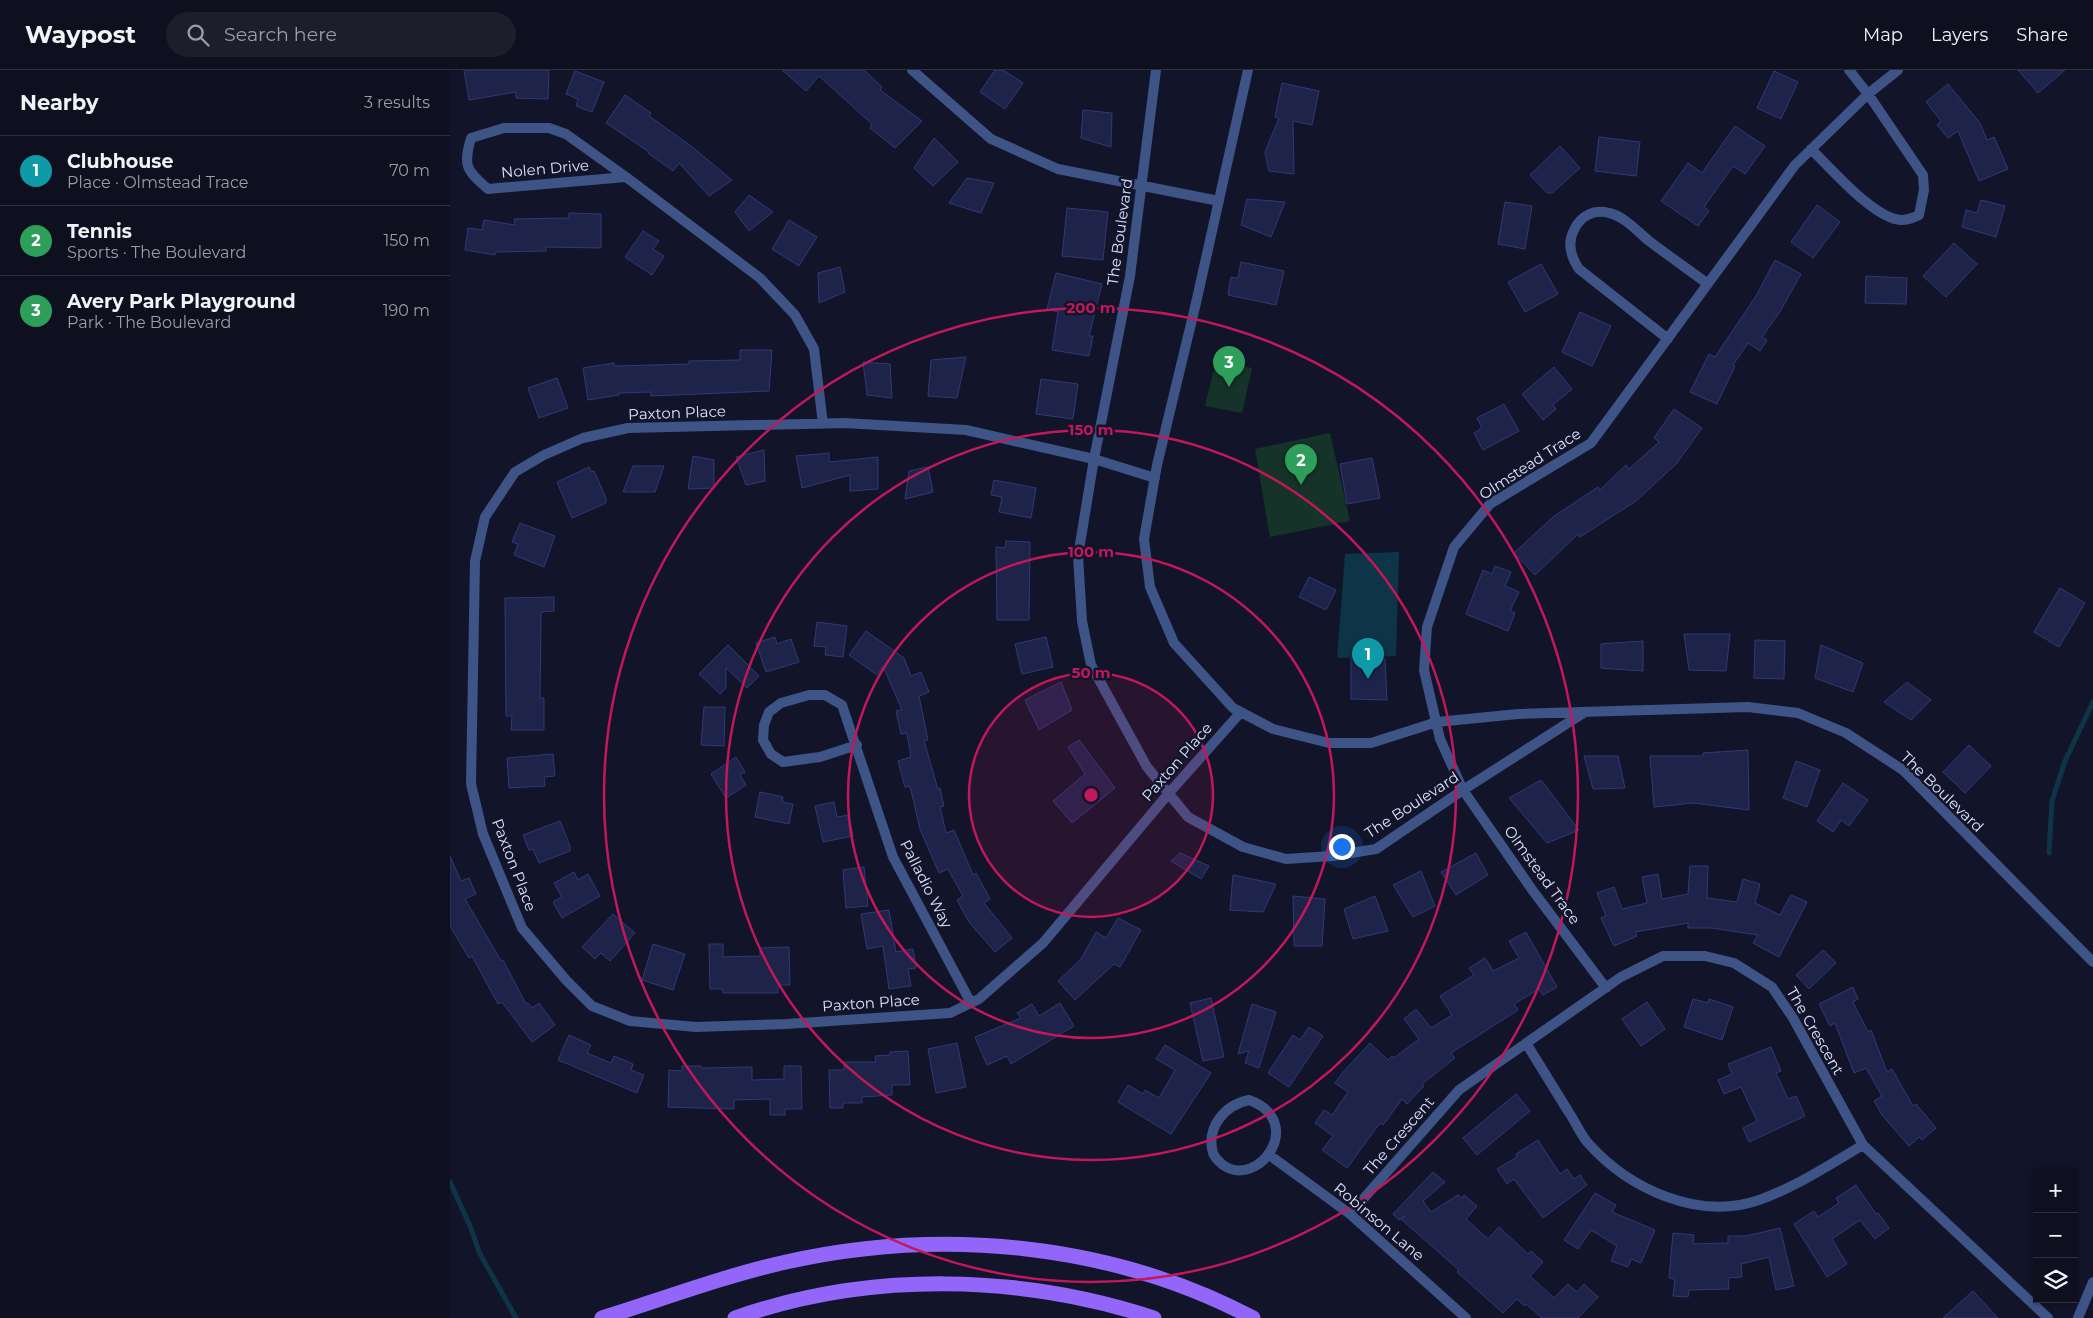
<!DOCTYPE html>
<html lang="en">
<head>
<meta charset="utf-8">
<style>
	body { margin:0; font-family:Montserrat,sans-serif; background:#1c1e2c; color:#f1f3f6 }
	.controls { position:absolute; right:15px; bottom:15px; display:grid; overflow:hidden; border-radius:0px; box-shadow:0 1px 4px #0004 }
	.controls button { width:45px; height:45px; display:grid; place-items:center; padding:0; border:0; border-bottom:1px solid #2e303d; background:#0e101f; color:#f1f3f6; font:25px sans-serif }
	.you { position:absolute; left:891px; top:776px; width:18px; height:18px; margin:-12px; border:4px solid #fff; border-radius:50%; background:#1a73e8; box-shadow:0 0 0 8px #1a73e833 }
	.badge { display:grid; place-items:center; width:32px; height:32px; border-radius:50%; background:#0ef7c3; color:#fff; font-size:16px; font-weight:700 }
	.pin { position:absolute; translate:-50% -41px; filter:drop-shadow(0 1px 2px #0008) }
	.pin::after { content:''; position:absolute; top:26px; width:18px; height:15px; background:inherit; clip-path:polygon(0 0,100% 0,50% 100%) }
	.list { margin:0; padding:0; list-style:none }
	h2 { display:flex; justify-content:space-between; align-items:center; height:65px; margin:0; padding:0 20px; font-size:21px }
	h2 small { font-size:16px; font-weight:400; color:#9b9da4 }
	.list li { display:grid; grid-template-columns:32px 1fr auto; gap:15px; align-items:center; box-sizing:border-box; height:70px; padding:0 20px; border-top:1px solid #2e303d }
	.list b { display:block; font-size:19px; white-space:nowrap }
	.list p { margin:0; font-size:16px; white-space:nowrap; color:#9b9da4 }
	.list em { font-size:16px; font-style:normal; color:#9b9da4 }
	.icon { flex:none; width:28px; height:28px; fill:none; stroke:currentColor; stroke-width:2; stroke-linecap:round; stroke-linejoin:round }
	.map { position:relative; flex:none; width:1643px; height:1248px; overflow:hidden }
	header { display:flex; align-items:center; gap:30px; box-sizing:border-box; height:70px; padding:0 25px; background:#0e101f; border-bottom:1px solid #2e303d }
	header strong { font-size:24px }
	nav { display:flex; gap:28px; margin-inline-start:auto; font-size:18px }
	.search { width:350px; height:45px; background:#1c1e2c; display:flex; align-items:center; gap:12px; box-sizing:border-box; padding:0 18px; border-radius:28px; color:#9b9da4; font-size:19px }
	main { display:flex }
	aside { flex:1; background:#0e101f }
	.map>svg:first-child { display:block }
	.green { fill:#153328 }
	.water { fill:#0d3547 }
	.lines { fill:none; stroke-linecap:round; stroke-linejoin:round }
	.stream { stroke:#0d3547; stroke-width:5 }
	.building { fill:#1e234a; stroke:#313975 }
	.street { stroke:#3e5386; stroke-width:10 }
	.primary { stroke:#9366fa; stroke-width:15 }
	.ring { fill:none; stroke:#c2185b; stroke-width:2.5 }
	.labels { text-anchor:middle; stroke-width:5; stroke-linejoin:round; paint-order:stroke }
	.street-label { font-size:15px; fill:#dbe2fe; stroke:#121529 }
	.centre { fill:#c2185b; stroke:#121529; stroke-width:2.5 }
	.ring-label { font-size:15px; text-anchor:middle; font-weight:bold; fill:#c2185b; stroke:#121529; stroke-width:5; stroke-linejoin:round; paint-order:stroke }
</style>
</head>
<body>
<header>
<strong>Waypost</strong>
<div class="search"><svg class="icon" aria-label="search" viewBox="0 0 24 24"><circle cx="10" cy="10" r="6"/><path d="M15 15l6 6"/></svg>Search here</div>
<nav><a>Map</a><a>Layers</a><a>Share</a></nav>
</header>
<main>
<aside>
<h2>Nearby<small>3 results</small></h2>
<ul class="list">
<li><span class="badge" style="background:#0f9aa8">1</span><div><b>Clubhouse</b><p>Place · Olmstead Trace</p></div><em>70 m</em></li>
<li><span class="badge" style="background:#2e9e5b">2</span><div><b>Tennis</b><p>Sports · The Boulevard</p></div><em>150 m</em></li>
<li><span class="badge" style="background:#2e9e5b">3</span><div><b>Avery Park Playground</b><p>Park · The Boulevard</p></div><em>190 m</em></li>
</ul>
</aside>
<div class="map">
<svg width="1643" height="1248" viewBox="0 0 1643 1248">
	<rect width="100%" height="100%" fill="#121529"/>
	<!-- green -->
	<path class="green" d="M766 291 802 298 792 343 755 336Z
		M880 363 900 451 820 467 805 379Z"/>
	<!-- water -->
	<path class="water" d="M949 482 946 586 887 588 895 484Z"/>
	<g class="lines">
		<!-- stream -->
		<path class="stream" d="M1599 783 1602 731 1615 691 1643 632
			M0 1112 21 1158 29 1182 66 1248"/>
	</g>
	<!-- building -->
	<path class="building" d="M14 0H99L98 29 66 28V22L19 30Z
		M332 0H414L432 17 430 20 472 51 445 78 420 58 422 54 369 6 356 21Z
		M545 0H553L573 13 555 39 530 22Z
		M1568 0H1615L1588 23Z
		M125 1 154 12 142 42 126 36 128 29 116 24Z
		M1324 1 1348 12 1331 49 1307 38Z
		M832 13 869 21 862 55 843 51 844 104 819 101 815 82 829 48 825 47Z
		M1498 14 1530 53 1537 70 1544 67 1558 99 1529 111 1508 61 1498 68 1487 55 1491 51 1476 32Z
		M175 25 201 43 199 46 241 76 282 110 259 126 229 93 223 101 198 83 199 82 156 53Z
		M633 40 662 43 661 77 631 68Z
		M1285 56 1315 76 1295 104 1283 96 1254 137 1259 141 1248 156 1211 131 1238 93 1252 103Z
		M1149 67 1190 72 1186 106 1145 101Z
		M484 68 508 92 483 116 464 98Z
		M1110 76 1130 98 1102 123H1097L1080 105Z
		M517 108 544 113 531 143 499 133Z
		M299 125 323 142 299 161 285 142Z
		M797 129 835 132 821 167 791 155Z
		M1531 130 1555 136 1546 167 1512 157 1516 140 1527 143Z
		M1055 132 1082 136 1075 179 1048 174Z
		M1367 135 1390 152 1363 188 1341 172Z
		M617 138 658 142 653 190 612 186Z
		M119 143 151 144V178L96 177V181L46 182 45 185 15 180 18 158 32 160 34 150 65 155 64 149 119 148Z
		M339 150 367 167 349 196 322 179Z
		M193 161 209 171 203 179 214 186 202 205 175 187Z
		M1504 173 1527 194 1496 227 1473 206Z
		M1325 190 1351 204 1331 240 1312 267 1317 270 1310 281 1298 273 1283 295 1285 296 1267 334 1240 322 1259 284 1265 287 1306 226Z
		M791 192 834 201 826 235 778 225 781 207 788 208Z
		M1091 194 1108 224 1075 242 1058 212Z
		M390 197 395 222 369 233 368 203Z
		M606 203 652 214 639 266H643L639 286 602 280 608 242 597 239Z
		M1416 206 1457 208 1456 234 1415 233Z
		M1130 242 1161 256 1142 296 1112 282Z
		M290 280H322L319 321 201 326V322L169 323V325L138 330 133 298 164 293 165 296 239 294V291L290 290Z
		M516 287 507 328 478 326 481 290Z
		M413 292 440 294 442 328 417 325Z
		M1104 297 1122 319 1103 335 1106 339 1093 350 1072 324Z
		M107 308 118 338 89 348 78 318Z
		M591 309 628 314 623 349 586 344Z
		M1054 334 1069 361 1033 380 1024 363 1032 358 1027 348Z
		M1224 339 1252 358 1227 393 1186 431 1130 467 1128 464 1085 505 1064 483 1103 447 1148 417 1150 420 1176 395 1179 399 1209 372 1204 368Z
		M314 380 315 411 296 415 286 387Z
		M379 383V392L428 387V419L400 421V405L352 418 346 386Z
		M243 386 264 390V418L238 419Z
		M922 388 930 428 897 434 890 394Z
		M183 396H214L205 422H173Z
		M139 397 141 402 144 401 156 428V433L122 448 107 412Z
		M478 397 483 422 455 429 459 401Z
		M544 410 586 418 581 448 549 442 552 427 541 425Z
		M70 453 105 466 94 497 64 485 68 474 62 472Z
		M556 471 580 472 579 550H547L546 477 555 478Z
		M1045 496 1061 502 1055 516 1069 522 1060 541 1065 543 1058 561 1016 544 1033 500 1042 504Z
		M859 507 886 520 876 540 849 527Z
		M1610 518 1635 533 1609 577 1584 562Z
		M104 527V541L91 542 90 628H94V660H61L62 646H56L55 528Z
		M367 552 397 556 393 587 375 585 376 577 364 576Z
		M416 561 454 588 461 606 471 602 479 622 469 626 478 670 474 671 488 719 490 718 494 736 490 737 496 763 504 760 523 805 526 803 540 829 534 833 562 868 545 882 519 852 507 830 513 826 498 799 489 803 470 759 460 716 455 717 448 691 461 687 457 663 451 664 446 641 452 640 433 596 427 605 399 585Z
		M1234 564H1280L1276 601 1239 600Z
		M325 567 327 574 341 569 349 592 316 602 306 573Z
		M596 567 603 597 572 604 565 574Z
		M1305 570 1335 571 1334 609 1304 608Z
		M1193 571V601L1151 598V574Z
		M278 575 309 606 297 618 276 598V618L270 624 249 604Z
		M1371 575 1413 593 1403 622 1365 608Z
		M901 587 935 589 937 630 901 629Z
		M611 612 622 640 589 660 575 630Z
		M1457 612 1481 630 1461 650 1434 632Z
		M254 637H275L274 676 251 675Z
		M629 670 665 718 622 753 603 731 635 704 618 677Z
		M1519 675 1541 696 1515 723 1493 702Z
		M1298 680 1299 740 1243 733 1204 737 1200 686H1253V683Z
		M103 684 105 706 94 707 95 716 59 718 57 688Z
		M1134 686H1168L1175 718 1143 719Z
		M286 687 295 702 290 705 296 715 276 728 261 704Z
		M1346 691 1370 700 1357 737 1333 728Z
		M1091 710 1129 760 1097 773 1059 728Z
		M1393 713 1418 730 1399 756 1391 750 1383 762 1367 751Z
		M310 722 333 727 332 732 343 734 339 754 305 747Z
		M384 732 387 747 399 745 403 766 373 772 365 736Z
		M110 751 120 776V781L89 793 83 779 79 780 73 765Z
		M730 783 759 796 751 809 721 791Z
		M1026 783 1038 805 1006 825 991 802Z
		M0 786 11 811 19 808 26 824 15 829 51 891 53 890 76 934 78 933 82 938 89 933 105 955 82 972 52 932 48 934 22 886 19 888 0 856Z
		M1240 796H1258L1257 828 1287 832 1293 809 1310 814 1305 833 1330 845 1341 825 1357 832 1329 887 1303 873 1308 865 1262 858H1238V853L1185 862 1187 866 1164 876 1151 848 1156 846 1147 823 1164 817 1172 839 1197 833 1192 807 1208 804 1212 829 1238 824Z
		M414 797 418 836 396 838 393 800Z
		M971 801 985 836 963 847 943 815Z
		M124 802 128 810 138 804 150 826 112 848 103 832 112 827 104 813Z
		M783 805 826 814 813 842 780 840Z
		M843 826 875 829 872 876H844Z
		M925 826 938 861 903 869 894 839Z
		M439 840 446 882 463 879 466 898 458 899 461 916 439 919 433 876 417 879 411 844Z
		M163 844 185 863 160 891 151 883 145 889 132 877Z
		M668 848 691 860 670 897 664 894 625 930 608 911 631 889 646 862 656 868Z
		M1076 862 1107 917 1093 925 1089 919 1064 934 1068 940 1001 983 1005 988 972 1014 974 1016 957 1034 952 1029 933 1055 930 1053 897 1098 872 1080 883 1066 865 1053 874 1040 882 1045 898 1022 885 1013 894 1001 920 973 938 990 942 986 944 988 969 969 954 949 966 939 981 958 1002 945 990 926 1024 905 1019 898 1035 888 1043 901 1069 888 1059 871Z
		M203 874 235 884 223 920 192 910Z
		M259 874H273V887L310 886V878L339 877 340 915H328V923H273V919H260Z
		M1373 880 1386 893 1359 919 1346 905Z
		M1403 917 1408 929 1403 932 1418 962 1421 960 1437 1002 1442 999 1463 1036 1466 1034 1486 1058 1472 1070 1469 1067 1459 1076 1432 1045 1424 1031 1432 1026 1416 998 1404 1003 1385 953 1380 956 1369 934Z
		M761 928 774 987 753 991 740 933Z
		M1243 929 1258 933 1259 929 1283 937 1272 970 1234 957Z
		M1197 932 1215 959 1191 976 1172 949Z
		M610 933 624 956 561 994 557 986 537 995 525 967 571 948 567 943 582 934 589 946Z
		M802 934 826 942 809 998 795 993 799 981 788 984Z
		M859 957 873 966 839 1017 818 1003 843 965 850 970Z
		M119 965 141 975 137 983 161 993 164 986 183 994 181 1000 194 1005 187 1023 108 990Z
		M507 973 516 1017 486 1023 478 979Z
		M715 975 761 1003 721 1064 668 1032 678 1015 693 1024 695 1020 709 1028 725 1000 706 989Z
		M1321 977 1331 1001 1326 1003 1338 1029 1346 1026 1355 1046 1299 1072 1293 1058 1307 1051 1291 1017 1274 1024 1268 1010 1282 1004 1278 994Z
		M458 981 460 1015H442V1025L412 1027V1033H393V1038H380L379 1000H394V992H426L425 986 440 985V982Z
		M232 996H251V998L302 997V1010L334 1009V996H351L352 1039H335V1045H320V1029L284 1030V1039L218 1037 219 1000 232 1001Z
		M1066 1024 1080 1041 1027 1085 1013 1068Z
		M1088 1070 1110 1104 1117 1099 1124 1109 1130 1105 1137 1115 1093 1148 1064 1109 1057 1114 1047 1099 1067 1087 1066 1084Z
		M983 1102 995 1112 973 1131 981 1142 1008 1125 1012 1128 1014 1125 1027 1136 1016 1149 1038 1169 1049 1157 1078 1184 1081 1181 1093 1192 1080 1206 1104 1228 1118 1214 1127 1222 1134 1214 1148 1227 1128 1248H1092L1076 1234 1074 1236 1067 1229 1053 1243 1007 1202 1009 1200 951 1149 955 1146 949 1150 943 1144Z
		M1406 1115 1426 1144 1428 1143 1439 1158 1425 1169 1410 1150 1382 1169 1397 1194 1377 1207 1344 1154 1364 1141 1368 1147 1389 1133 1386 1128Z
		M1145 1123 1166 1135 1162 1142 1205 1160 1191 1193 1181 1189 1178 1197 1161 1191 1167 1176 1141 1160 1128 1179 1114 1170Z
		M1330 1158 1344 1216 1326 1220 1319 1187 1291 1194 1292 1207 1278 1208 1279 1219 1239 1220 1238 1227 1223 1226 1225 1209 1219 1208 1223 1163 1244 1165 1243 1174 1278 1173V1166H1296Z
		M1523 1221 1548 1248H1493Z"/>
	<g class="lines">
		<!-- street -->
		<path class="street" d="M462 0 541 69 608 99 769 131
			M706 0 680 206 644 389 628 486 632 551 641 595 697 697 738 747 793 777 836 789 882 786 926 779 1013 720 1135 642
			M798 0 746 233 707 395 694 469 700 517 724 573 783 638 823 659 879 673H921L987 652 1068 644 1298 637 1348 643 1396 663 1453 700 1643 892
			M1361 79C1381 98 1424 149 1451 150 1457 150 1463 148 1469 145L1474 120 1473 105 1418 24 1399 0
			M176 107 38 119C16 100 13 96 21 68L54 58H99L116 64 176 107 310 208 345 245 364 279 373 354
			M1218 269 1129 199C1121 187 1117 173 1124 160 1130 146 1144 139 1159 143 1174 146 1188 162 1199 171 1219 186 1239 200 1258 214
			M705 408 644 389 516 360 394 353 178 358 133 368 94 385 65 402 35 447 25 491 21 714 33 764 72 858 116 910 142 936 180 951 246 957 336 954 500 943 529 929 593 873 719 723 791 642
			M407 675 370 687 333 692 321 684 313 670 314 655 319 642 331 633 359 625H375L392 635 443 787 521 933
			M1156 918 1083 821 1013 720 990 669 974 600 977 557 1004 477 1040 434 1141 373 1345 95 1418 24 1448 0
			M1076 973C1090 996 1104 1018 1118 1041 1125 1051 1130 1064 1138 1073 1179 1119 1248 1151 1309 1130 1346 1117 1379 1095 1413 1075
			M799 1030C857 1051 809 1120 773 1095 769 1091 765 1089 763 1083 756 1058 774 1035 799 1030Z
			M818 1084 900 1144 1016 1248
			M900 1144 1009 1020 1171 907 1213 886H1255L1284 893 1322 917 1343 948 1413 1075 1598 1248
			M1628 1248 1643 1212"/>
		<!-- primary -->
		<path class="primary" d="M152 1248C213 1229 274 1206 336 1192 492 1157 661 1173 803 1248
			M285 1248C419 1201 571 1204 704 1248"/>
	</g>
	<!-- distance rings -->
	<circle cx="641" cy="725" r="122" fill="#c2185b" fill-opacity=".12"/>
	<g class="ring">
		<circle cx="641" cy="725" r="122"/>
		<circle cx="641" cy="725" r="243"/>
		<circle cx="641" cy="725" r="365"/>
		<circle cx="641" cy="725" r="487"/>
	</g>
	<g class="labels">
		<!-- street labels -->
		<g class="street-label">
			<text transform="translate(95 99) rotate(-5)" y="5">Nolen Drive</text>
			<text transform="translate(670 162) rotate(-82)" y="5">The Boulevard</text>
			<text transform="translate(227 343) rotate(-2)" y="5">Paxton Place</text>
			<text transform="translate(1080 394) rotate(-33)" y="5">Olmstead Trace</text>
			<text transform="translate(727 692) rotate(-49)" y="5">Paxton Place</text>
			<text transform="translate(1492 722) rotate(44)" y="5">The Boulevard</text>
			<text transform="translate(962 735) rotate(-33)" y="5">The Boulevard</text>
			<text transform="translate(64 795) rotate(69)" y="5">Paxton Place</text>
			<text transform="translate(1092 805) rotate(54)" y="5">Olmstead Trace</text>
			<text transform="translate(476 814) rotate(63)" y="5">Palladio Way</text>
			<text transform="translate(421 933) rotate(-4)" y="5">Paxton Place</text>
			<text transform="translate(1365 961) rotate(60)" y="5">The Crescent</text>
			<text transform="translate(949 1066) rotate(-49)" y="5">The Crescent</text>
			<text transform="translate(929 1152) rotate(40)" y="5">Robinson Lane</text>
		</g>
	</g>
	<circle cx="641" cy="725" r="8" class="centre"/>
	<g class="ring-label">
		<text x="641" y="243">200 m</text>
		<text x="641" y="365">150 m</text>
		<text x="641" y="487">100 m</text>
		<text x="641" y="608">50 m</text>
	</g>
</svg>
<div class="controls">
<button>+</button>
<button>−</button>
<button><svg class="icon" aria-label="layers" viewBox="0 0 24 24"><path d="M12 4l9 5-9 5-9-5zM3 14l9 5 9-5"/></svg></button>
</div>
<div class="you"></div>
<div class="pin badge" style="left:918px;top:609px;background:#0f9aa8">1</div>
<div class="pin badge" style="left:851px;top:415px;background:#2e9e5b">2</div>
<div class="pin badge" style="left:779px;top:317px;background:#2e9e5b">3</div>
</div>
</main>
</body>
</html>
